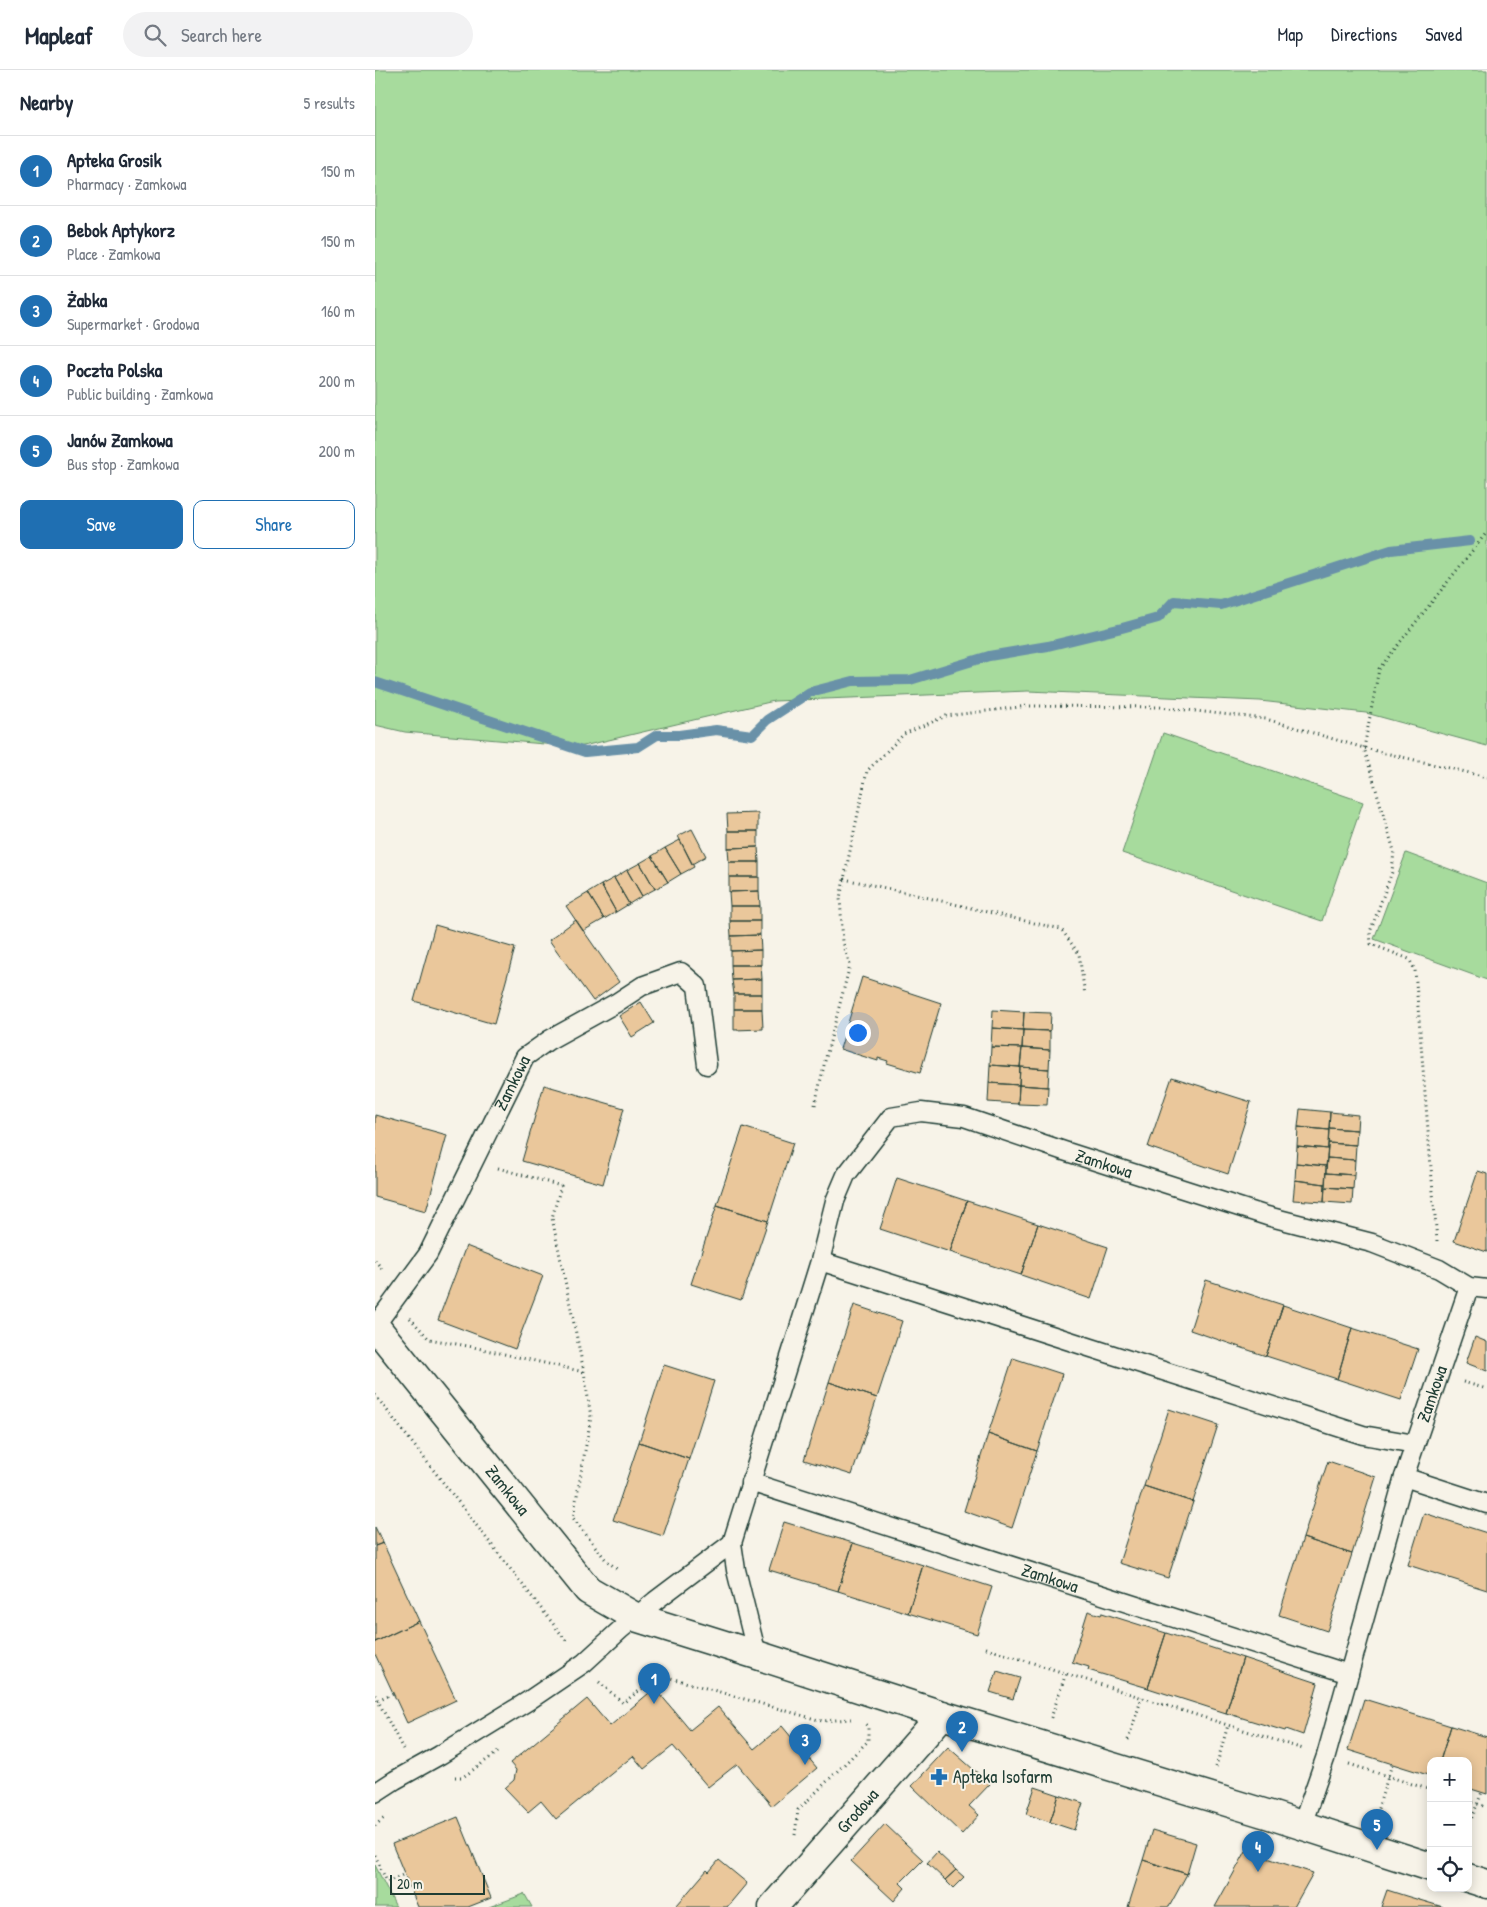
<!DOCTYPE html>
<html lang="en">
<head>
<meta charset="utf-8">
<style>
	body { margin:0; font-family:"Patrick Hand",sans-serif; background:#f2f2f3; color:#1f2937 }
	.controls { position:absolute; right:15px; bottom:15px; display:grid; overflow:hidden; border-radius:10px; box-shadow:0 2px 12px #0003 }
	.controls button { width:45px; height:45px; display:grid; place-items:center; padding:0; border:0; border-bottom:1px solid #e0e1e3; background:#fff; color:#1f2937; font:25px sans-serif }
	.scale { position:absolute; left:15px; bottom:12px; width:95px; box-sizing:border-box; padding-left:5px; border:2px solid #1f3d34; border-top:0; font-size:14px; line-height:18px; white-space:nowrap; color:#1f3d34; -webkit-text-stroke:4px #f7f3e8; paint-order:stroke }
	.you { position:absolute; left:482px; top:962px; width:18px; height:18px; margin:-12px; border:4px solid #fff; border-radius:50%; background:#1a73e8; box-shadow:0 0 0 8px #1a73e833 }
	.badge { display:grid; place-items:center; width:32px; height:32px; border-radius:50%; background:#1f6fb2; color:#fff; font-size:16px; font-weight:700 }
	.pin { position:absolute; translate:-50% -41px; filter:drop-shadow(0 1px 2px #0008) }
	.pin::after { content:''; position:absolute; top:26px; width:18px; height:15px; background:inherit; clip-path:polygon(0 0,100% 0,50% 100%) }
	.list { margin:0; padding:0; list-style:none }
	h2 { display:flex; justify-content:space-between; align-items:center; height:65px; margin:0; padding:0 20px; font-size:21px }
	h2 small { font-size:16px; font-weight:400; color:#747a83 }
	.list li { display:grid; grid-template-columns:32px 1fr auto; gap:15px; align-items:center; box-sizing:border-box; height:70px; padding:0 20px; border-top:1px solid #e0e1e3 }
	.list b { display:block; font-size:19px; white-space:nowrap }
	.list p { margin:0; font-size:16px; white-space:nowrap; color:#747a83 }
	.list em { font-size:16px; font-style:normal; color:#747a83 }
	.actions { display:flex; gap:10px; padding:15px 20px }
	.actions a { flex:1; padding:11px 0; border:1px solid #1f6fb2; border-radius:10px; text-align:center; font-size:18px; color:#1f6fb2 }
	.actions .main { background:#1f6fb2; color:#fff }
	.icon { flex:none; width:28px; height:28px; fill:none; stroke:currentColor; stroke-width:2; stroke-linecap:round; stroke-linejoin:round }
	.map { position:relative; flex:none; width:1112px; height:1837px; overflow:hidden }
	header { display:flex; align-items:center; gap:30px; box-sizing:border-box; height:70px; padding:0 25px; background:#fff; border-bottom:1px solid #e0e1e3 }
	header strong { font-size:24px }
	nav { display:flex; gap:28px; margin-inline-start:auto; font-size:18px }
	.search { width:350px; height:45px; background:#f2f2f3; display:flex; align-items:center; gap:12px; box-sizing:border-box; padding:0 18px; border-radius:28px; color:#747a83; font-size:19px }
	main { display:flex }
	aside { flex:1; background:#fff }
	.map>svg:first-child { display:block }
	.green { fill:#a7db9d; stroke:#638c68 }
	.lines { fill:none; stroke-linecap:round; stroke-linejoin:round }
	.stream { stroke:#6991a8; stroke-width:10 }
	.building { fill:#eac79b; stroke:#1f3d34 }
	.service-casing { stroke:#1f3d34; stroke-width:21 }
	.minor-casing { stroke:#1f3d34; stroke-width:31 }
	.path { stroke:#1f3d34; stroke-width:3; stroke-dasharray:1 4; stroke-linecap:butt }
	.service { stroke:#f7f3e8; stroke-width:18 }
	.minor { stroke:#f7f3e8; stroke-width:28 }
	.labels { text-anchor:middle; stroke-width:4; stroke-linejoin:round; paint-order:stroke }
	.street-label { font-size:18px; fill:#1f3d34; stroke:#f7f3e8 }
	.poi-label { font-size:18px; fill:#1f3d34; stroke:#f7f3e8; text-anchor:start }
</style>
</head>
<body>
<header>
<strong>Mapleaf</strong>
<div class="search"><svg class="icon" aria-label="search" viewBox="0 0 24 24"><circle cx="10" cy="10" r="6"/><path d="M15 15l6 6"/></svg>Search here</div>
<nav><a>Map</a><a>Directions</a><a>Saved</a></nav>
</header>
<main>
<aside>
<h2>Nearby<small>5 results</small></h2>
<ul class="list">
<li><span class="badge">1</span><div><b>Apteka Grosik</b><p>Pharmacy · Zamkowa</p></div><em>150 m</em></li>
<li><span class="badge">2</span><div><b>Bebok Aptykorz</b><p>Place · Zamkowa</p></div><em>150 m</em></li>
<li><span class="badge">3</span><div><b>Żabka</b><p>Supermarket · Grodowa</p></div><em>160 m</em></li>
<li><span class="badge">4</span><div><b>Poczta Polska</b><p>Public building · Zamkowa</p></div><em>200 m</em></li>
<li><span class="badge">5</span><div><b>Janów Zamkowa</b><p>Bus stop · Zamkowa</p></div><em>200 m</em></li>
</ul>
<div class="actions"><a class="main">Save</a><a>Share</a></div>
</aside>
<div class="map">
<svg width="1112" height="1837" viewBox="0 0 1112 1837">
	<rect width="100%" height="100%" fill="#f7f3e8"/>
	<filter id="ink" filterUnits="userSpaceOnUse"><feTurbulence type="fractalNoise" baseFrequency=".02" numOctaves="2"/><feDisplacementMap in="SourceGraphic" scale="10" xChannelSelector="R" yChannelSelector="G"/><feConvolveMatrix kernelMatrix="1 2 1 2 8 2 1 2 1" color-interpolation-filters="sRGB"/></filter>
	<g filter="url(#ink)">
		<!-- green -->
		<path class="green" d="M0 0H1112V676L991 643 885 631 653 621 399 631 204 677 30 662 0 655Z
			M788 663 988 732 947 851 747 783Z
			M1031 783 1112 813V910L999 869Z
			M0 1795 21 1837H0Z
			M149 1823 157 1837H114L149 1824Z"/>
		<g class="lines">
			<!-- stream -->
			<path class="stream" d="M0 612 210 682 263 677 282 665H304L341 660 377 665 392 650 435 622 478 611 535 610 614 586 673 576 747 558 783 548 799 531 846 535 1016 480 1095 471"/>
		</g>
		<!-- building -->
		<path class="building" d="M383 743V761H353L352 744Z
			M317 759 331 786 317 794 303 766Z
			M353 761H383V777L353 778Z
			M305 770 319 797 306 804 290 778Z
			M383 777 384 792H354L353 778Z
			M290 778 306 804 293 812 277 786Z
			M277 786 293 812 280 819 265 793Z
			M354 792H384V807H354Z
			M265 793 280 819 267 826 252 800Z
			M252 800 267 826 254 834 239 808Z
			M354 807H384V821L354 822Z
			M239 808 254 834 241 842 226 815Z
			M226 815 241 842 229 849 213 823Z
			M384 821 385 836H355L354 822Z
			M213 823 229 849 208 861 191 836Z
			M355 836H385V851H355Z
			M201 850 244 912 218 931 174 870Z
			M355 851H385V865L356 866Z
			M60 855 140 878 119 954 39 931Z
			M385 865 386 880 356 881V866Z
			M386 880V895H356V881Z
			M356 895H386L387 909 357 910Z
			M487 907 566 933 545 1003 512 993 513 991 503 988V991L465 979Z
			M387 909V924H359L357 910Z
			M359 924H387V939H359Z
			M266 932 279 953 257 967 244 946Z
			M359 939H387L388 959 359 960Z
			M618 940 649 942 648 960 617 958Z
			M649 942 676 943 675 961 648 960Z
			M617 958 648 960 647 978 616 977Z
			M648 960 675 961V980L647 978Z
			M616 977 647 978 645 997 615 995Z
			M647 978 675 980 674 999 645 997Z
			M615 995 645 997 644 1015 614 1013Z
			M645 997 674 999 673 1017 644 1015Z
			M797 1007 876 1032 853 1104 773 1077Z
			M614 1013 644 1015 643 1034 613 1032Z
			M169 1015 249 1038 228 1114 147 1091Z
			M644 1015 673 1017 672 1035 643 1034Z
			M925 1039 955 1042 954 1060 923 1057Z
			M955 1042 983 1045 982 1060 954 1058Z
			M0 1045 72 1065 51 1141 0 1127Z
			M368 1057 418 1073 393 1151 342 1135Z
			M923 1057 954 1060 953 1079 922 1076Z
			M954 1058 982 1060 981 1075 953 1073Z
			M953 1073 981 1075 980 1090 952 1088Z
			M922 1076 953 1079 951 1096 921 1093Z
			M952 1088 980 1090 979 1105 951 1103Z
			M921 1093 951 1096 950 1114 920 1110Z
			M1103 1101 1112 1104V1182L1079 1171Z
			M951 1103 979 1105 978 1119 950 1117Z
			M522 1108 592 1131 575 1182 505 1159Z
			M920 1110 950 1114 949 1132 918 1130Z
			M950 1117 978 1119 977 1134 949 1132Z
			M592 1131 663 1154 646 1205 575 1182Z
			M342 1135 393 1151 366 1230 316 1214Z
			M663 1154 733 1177 716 1229 646 1205Z
			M91 1176 168 1206 140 1279 63 1250Z
			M831 1210 908 1235 891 1286 815 1260Z
			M479 1235 527 1251 502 1328 454 1312Z
			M908 1235 977 1258 962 1309 891 1286Z
			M977 1258 1043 1279 1026 1330 962 1309Z
			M1100 1267 1112 1272V1301L1091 1293Z
			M638 1288 687 1304 662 1381 613 1364Z
			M289 1295 339 1311 314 1389 264 1372Z
			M454 1312 502 1328 477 1405 429 1390Z
			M794 1339 843 1355 818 1432 769 1416Z
			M613 1364 662 1381 637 1458 589 1441Z
			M264 1372 314 1389 288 1466 238 1450Z
			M953 1391 1001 1407 977 1484 928 1468Z
			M769 1416 818 1432 793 1508 744 1493Z
			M1049 1443 1112 1463V1520L1033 1495Z
			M409 1452 478 1473 463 1521 394 1500Z
			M0 1457 8 1473 0 1476Z
			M928 1468 977 1484 952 1561 904 1545Z
			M8 1473 44 1551 0 1572V1476Z
			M478 1473 548 1495 533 1543 463 1521Z
			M548 1495 617 1517 602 1564 533 1543Z
			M713 1541 726 1545 727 1543 791 1563 773 1618 713 1600 714 1597 697 1592Z
			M44 1551 81 1630 32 1653 0 1584V1572Z
			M791 1563 868 1588 851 1643 773 1618Z
			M868 1588 943 1613 928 1665 911 1659 910 1661 851 1643Z
			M622 1601 645 1608 638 1629 615 1622Z
			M280 1618 315 1660 343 1637 379 1679 407 1656 442 1698 397 1736 362 1694 333 1717 298 1676 269 1699 258 1686 181 1749 166 1731 153 1742 130 1718 139 1710 141 1700 135 1693 212 1629 235 1656Z
			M989 1629 1076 1656 1065 1691H1056V1706L973 1680Z
			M1076 1656 1112 1667V1724L1093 1718V1691H1065Z
			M573 1677 615 1714 594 1736 604 1745 587 1764 537 1716Z
			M660 1717 684 1725 675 1752 651 1744Z
			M684 1725 708 1733 699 1760 675 1752Z
			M83 1747 116 1828 93 1837H43L17 1774Z
			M510 1754 548 1790 525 1813 530 1818 519 1831 476 1791Z
			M777 1760 821 1773 812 1804 768 1790Z
			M871 1781 938 1803 919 1837H840Z
			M562 1782 581 1800 570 1810 552 1793Z
			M344 1790 372 1813 352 1837H304L302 1835 332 1800 334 1802Z
			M768 1790 812 1804 794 1837H753Z
			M581 1800 589 1807 578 1818 570 1810Z
			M1012 1820 1031 1826 1068 1837H1006Z"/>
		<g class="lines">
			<!-- service casing -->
			<g class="service-casing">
				<g id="service">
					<path d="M445 1191 988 1365 1040 1374"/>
					<path d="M1094 1217 1029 1407 1112 1434"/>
					<path id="s1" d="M0 1256 53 1184 150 987 174 970 241 933 267 916 306 902 322 916 332 995"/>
					<path id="s2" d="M375 1412 974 1604"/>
					<path id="s3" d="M382 1585 361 1500 357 1473 445 1191 460 1131 471 1105 516 1047 546 1042 589 1047 689 1081 892 1146 997 1173 1064 1199 1094 1217 1112 1219"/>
					<path d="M0 1723 20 1710 65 1685 153 1631 209 1593 245 1560 280 1531 357 1473"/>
					<path d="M927 1755 951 1686 1029 1407"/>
				</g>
			</g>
			<!-- minor casing -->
			<g class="minor-casing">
				<g id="minor">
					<path id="s4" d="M0 1256 213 1520 260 1547 382 1585 567 1645 895 1745 1056 1797"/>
					<path d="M1093 1808 1112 1814"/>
					<path id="s5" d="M398 1837 567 1645"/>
				</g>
			</g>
			<!-- path -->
			<path class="path" d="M469 809C542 824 613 843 686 859L704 884 710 925
				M440 1035 450 991 475 895 468 872 465 828 492 701 529 664 571 646 653 636 785 637 891 649 989 678 1112 707
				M123 1098 186 1116 177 1148 209 1302 216 1347 198 1448 231 1490 243 1500
				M1062 1171 1040 900 1034 889 996 874 995 862 1017 802 1019 781 989 678 1004 599 1112 462
				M0 1190 9 1202
				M35 1248 54 1269 98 1277 209 1302
				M1088 1312 1112 1319
				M0 1325 193 1573
				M611 1578 928 1679
				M224 1612 248 1633 285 1605 447 1651 476 1649
				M0 1625 28 1679
				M3 1630 18 1623
				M676 1648 691 1603
				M753 1670 767 1627
				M974 1694 1056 1720
				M841 1697 853 1655
				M80 1707H88L123 1682
				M1093 1731 1112 1737
				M1000 1748 1017 1694
				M0 1756 10 1747
				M1093 1757 1107 1722
				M420 1765 423 1740 493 1671V1657L489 1652
				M0 1785 12 1812 30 1804"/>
			<!-- service -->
			<use href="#service" class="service"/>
			<!-- minor -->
			<use href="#minor" class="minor"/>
		</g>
	</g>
	<!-- icons -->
	<defs>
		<g id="pharmacy-bare" transform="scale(1.35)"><path d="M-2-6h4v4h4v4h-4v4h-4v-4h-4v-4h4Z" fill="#1f6fb2" stroke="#f7f3e8" stroke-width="2.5" paint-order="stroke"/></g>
	</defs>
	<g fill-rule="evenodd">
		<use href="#pharmacy-bare" x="564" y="1707"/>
	</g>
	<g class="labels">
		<!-- street labels -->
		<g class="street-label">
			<text dy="6" stroke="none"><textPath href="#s1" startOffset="280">Zamkowa</textPath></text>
			<text dy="6" stroke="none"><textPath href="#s3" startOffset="795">Zamkowa</textPath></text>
			<text transform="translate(1057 1324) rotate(-71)" y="6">Zamkowa</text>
			<text dy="6" stroke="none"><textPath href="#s4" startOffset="211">Zamkowa</textPath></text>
			<text dy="6" stroke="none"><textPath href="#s2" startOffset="315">Zamkowa</textPath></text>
			<text dy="6" stroke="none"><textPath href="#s5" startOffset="128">Grodowa</textPath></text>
		</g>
		<!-- poi labels -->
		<g class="poi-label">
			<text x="578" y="1713">Apteka Isofarm</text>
		</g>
	</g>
</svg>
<div class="controls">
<button>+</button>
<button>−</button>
<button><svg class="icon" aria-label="locate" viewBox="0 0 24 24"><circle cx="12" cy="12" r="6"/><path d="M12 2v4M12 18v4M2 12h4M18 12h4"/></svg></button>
</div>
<div class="scale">20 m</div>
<div class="you"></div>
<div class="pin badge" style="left:279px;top:1634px">1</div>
<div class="pin badge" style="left:587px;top:1682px">2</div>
<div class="pin badge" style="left:430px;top:1695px">3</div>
<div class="pin badge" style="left:883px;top:1802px">4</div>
<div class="pin badge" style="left:1002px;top:1780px">5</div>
</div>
</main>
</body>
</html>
